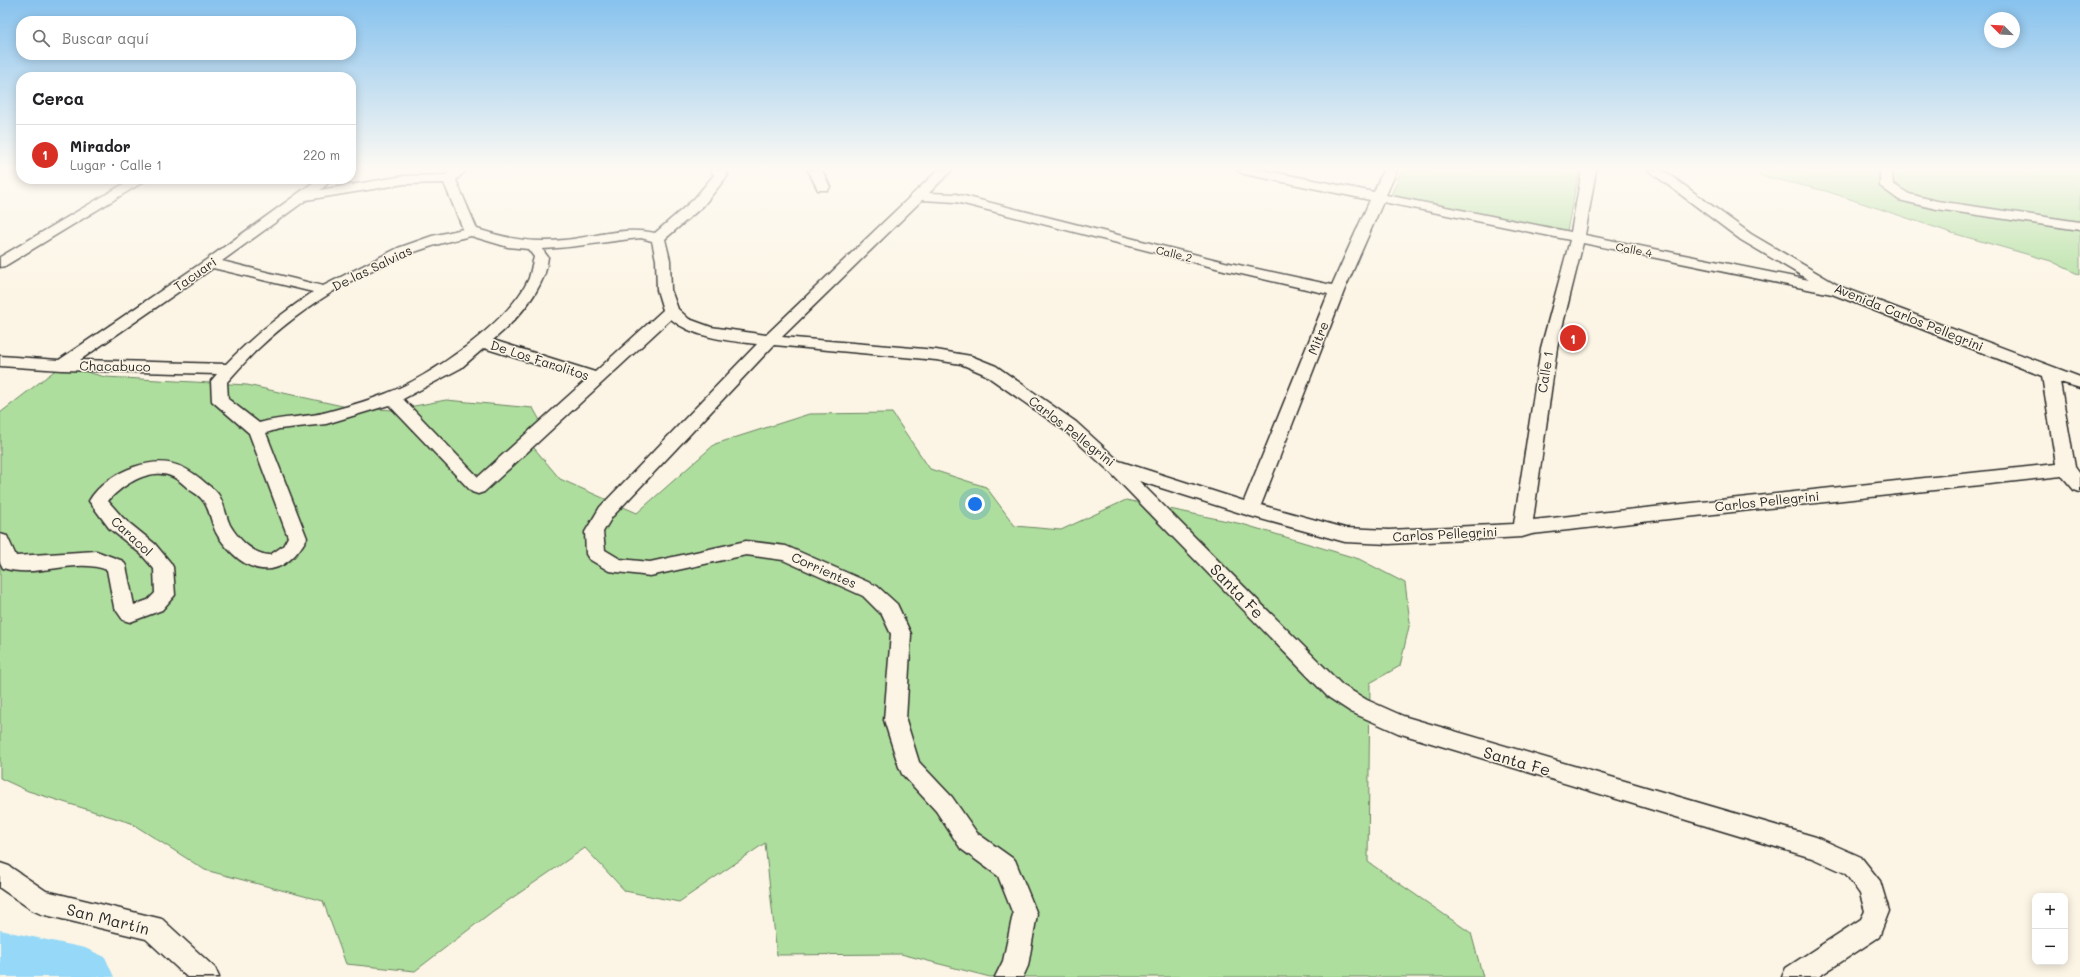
<!DOCTYPE html>
<html lang="es">
<head>
<meta charset="utf-8">
<style>
	body { margin:0; font-family:Mali,sans-serif; background:#f2f2f2; color:#202124 }
	.controls { position:absolute; right:12px; bottom:12px; display:grid; overflow:hidden; border-radius:8px; box-shadow:0 2px 10px #0003 }
	.controls button { width:36px; height:36px; display:grid; place-items:center; padding:0; border:0; border-bottom:1px solid #e0e0e0; background:#fff; color:#202124; font:20px sans-serif }
	.compass { position:absolute; left:1984px; top:12px; width:36px; height:36px; border-radius:50%; background:#fff; box-shadow:0 2px 10px #0003; rotate:294deg }
	.you { position:absolute; left:975px; top:504px; width:14px; height:14px; margin:-10px; border:3px solid #fff; border-radius:50%; background:#1a73e8; box-shadow:0 0 0 6px #1a73e833 }
	.badge { display:grid; place-items:center; width:26px; height:26px; border-radius:50%; background:#d93025; color:#fff; font-size:13px; font-weight:700 }
	.pin { position:absolute; translate:-50% -50%; border:2px solid #fff; box-shadow:0 1px 4px #0006 }
	.list { margin:0; padding:0; list-style:none }
	h2 { display:flex; justify-content:space-between; align-items:center; height:52px; margin:0; padding:0 16px; font-size:17px }
	h2 small { font-size:13px; font-weight:400; color:#757577 }
	.list li { display:grid; grid-template-columns:26px 1fr auto; gap:12px; align-items:center; box-sizing:border-box; height:60px; padding:0 16px; border-top:1px solid #e0e0e0 }
	.list b { display:block; font-size:15px; white-space:nowrap }
	.list p { margin:0; font-size:13px; white-space:nowrap; color:#757577 }
	.list em { font-size:13px; font-style:normal; color:#757577 }
	.icon { flex:none; width:22px; height:22px; fill:none; stroke:currentColor; stroke-width:2; stroke-linecap:round; stroke-linejoin:round }
	.map { position:relative; flex:none; width:2080px; height:977px; overflow:hidden }
	.search { position:absolute; background:#fff; box-shadow:0 2px 10px #0003; left:16px; top:16px; width:340px; height:44px; display:flex; align-items:center; gap:10px; box-sizing:border-box; padding:0 14px; border-radius:16px; color:#757577; font-size:15px }
	.panel { position:absolute; background:#fff; box-shadow:0 2px 10px #0003; left:16px; top:72px; width:340px; height:112px; border-radius:16px }
	.map>svg:first-child { display:block }
	.green { fill:#aede9d; stroke:#6c8464 }
	.lines { fill:none; stroke-linecap:round; stroke-linejoin:round }
	.river { fill:#95d8f7; fill-rule:evenodd }
	.street-casing { stroke:#2b2b2b; stroke-width:3 }
	.street { fill:#fcf5e5; fill-rule:evenodd }
	.labels { text-anchor:middle; stroke-width:3; stroke-linejoin:round; paint-order:stroke }
	.far-street-label { font-size:11px; fill:#2b2b2b; stroke:#fcf5e5 }
	.street-label { font-size:13px; fill:#2b2b2b; stroke:#fcf5e5 }
	.near-street-label { font-size:16px; fill:#2b2b2b; stroke:#fcf5e5 }
</style>
</head>
<body>
<div class="map">
<svg width="2080" height="977" viewBox="0 0 2080 977">
	<rect width="100%" height="100%" fill="#fcf5e5"/>
	<filter id="ink" filterUnits="userSpaceOnUse"><feTurbulence type="fractalNoise" baseFrequency=".025" numOctaves="2"/><feDisplacementMap in="SourceGraphic" scale="8" xChannelSelector="R" yChannelSelector="G"/><feConvolveMatrix kernelMatrix="1 2 1 2 8 2 1 2 1" color-interpolation-filters="sRGB"/></filter>
	<g filter="url(#ink)">
		<!-- green -->
		<path class="green" d="M1402 170H1579L1567 231 1391 195Z
			M1751 170H2080V275L2051 261 1952 233 1826 191 1762 176Z
			M62 365 105 377 247 385 347 407 393 410 446 400 533 408 542 424 529 442 560 479 637 513 715 444 809 414 892 413 930 469 986 487 1015 526 1061 530 1126 500 1242 524 1359 559 1405 583 1410 622 1400 666 1370 683 1368 862 1471 933 1483 977H990L901 954 777 955 765 843 679 902 625 891 585 848 493 911 415 971 346 964 323 901 205 870 131 823 28 791 0 778V413Z"/>
		<g class="lines">
			<!-- river -->
			<path class="river" d="M0 930 85 948 105 957 114 977H0Z"/>
			<!-- street casing -->
			<g class="street-casing">
				<path id="street" d="M451 170H466L456 180 477 229C509 239 530 243 564 240 595 237 624 226 655 233L693 200 714 175 711 170H725L728 175 703 206 665 239 670 260 671 290 678 309 689 319 711 327 766 335 938 170H952L929 193 956 194 1225 262 1332 285 1370 200 1244 174 1237 170H1263L1374 192 1383 170H1397L1386 195 1571 232 1582 170H1596L1585 235 1809 280 1741 240 1648 170H1663L1751 234 1841 287 2080 377V388L2060 382 2075 467 2080 474V492L2074 490 2062 476 1532 534 1522 537 1389 544 1345 542 1250 516 1139 481 1342 685 1367 700 1403 716 1816 837 1861 857 1880 881 1889 911 1879 937 1818 977H1782L1786 968 1861 919 1865 911 1860 894 1845 873 1812 858 1398 733 1351 712 1328 697 1108 470 1064 430 984 374 961 364 936 360 774 345 612 517 603 532 605 550 620 559 650 562 746 541 786 546 877 586 897 604 911 634 906 720 919 762 952 797 977 833 1015 860 1037 914 1028 966 1023 977H995L1003 961 1013 914 998 876 961 849 936 811 902 774 899 767 884 720 891 634 882 615 863 596 783 560 746 555 650 576 609 571 589 559 586 554 585 532 600 507 757 344C730 341 693 338 671 319L484 492 478 494 472 492 389 405 326 424 279 429 266 433 307 538C281 584 245 576 218 536 211 525 211 512 204 502 201 497 195 493 190 490 185 486 180 480 173 477 151 466 122 485 108 501L123 518 155 544 170 562 173 567 175 595 162 610 130 622 123 620 114 607 107 570C75 557 37 579 3 568L0 562V534L7 536 16 556 96 551 123 561 126 566 134 605 148 600 155 593 154 569 141 554 109 528 89 501C98 485 117 473 134 467 162 458 180 462 202 480 207 485 214 488 218 494 225 504 225 515 230 525 238 539 254 555 270 555L283 546 288 537 249 433 212 401 211 381 217 374 62 370 0 366V356L59 360 206 260 318 179H333L320 190 404 176 446 175ZM444 183 463 229 432 236 398 248 323 286 222 261 306 200 404 184ZM922 200 956 202 1224 270 1328 294 1244 501 1119 461 1076 422 996 366 971 356 936 350 782 337ZM1383 202 1570 240 1541 348 1514 524 1389 530 1345 528 1261 505 1344 291ZM471 236 508 247 528 249 534 257C532 264 531 271 529 278 511 321 429 378 385 394 367 401 346 407 327 412 305 418 283 416 259 423L228 399 227 382C238 370 248 358 260 347 318 293 393 252 471 236ZM641 238 652 241 656 260 657 290 663 310 595 372 493 340C512 324 533 302 543 278 546 272 547 264 548 257L542 249C575 248 608 241 641 238ZM1583 243 1832 294 2042 376 2056 464 1533 520 1557 348ZM213 268 313 292C281 314 253 336 226 364L80 360ZM484 348 586 380 478 477 403 399 461 368Z
					M808 170H822L830 187 828 190H818Z
					M1880 170H1894L1892 173 1893 184 1909 194 1937 201 2080 222V230L1937 209 1899 200 1880 186Z
					M132 179H148L5 266 0 267V257Z
					M0 863 9 866 46 891 162 919 215 968 219 977H187L146 939 41 914 32 910 0 888Z"/>
			</g>
			<!-- street -->
			<use href="#street" class="street"/>
		</g>
	</g>
	<!-- sky -->
	<linearGradient id="sky" x2="0" y2="1"><stop stop-color="#87c2ee"/><stop offset="0.55" stop-color="#fefaf3"/><stop offset="1" stop-color="#fefaf3" stop-opacity="0"/></linearGradient>
	<rect width="2080" height="307" fill="url(#sky)"/>
	<g class="labels">
		<!-- far-street labels -->
		<g class="far-street-label">
			<text transform="translate(1634 250) rotate(11)" y="4">Calle 4</text>
			<text transform="translate(1174 254) rotate(14)" y="4">Calle 2</text>
		</g>
		<!-- street labels -->
		<g class="street-label">
			<text transform="translate(372 268) rotate(-26)" y="5">De las Salvias</text>
			<text transform="translate(195 274) rotate(-35)" y="5">Tacuari</text>
			<text transform="translate(1909 317) rotate(22)" y="5">Avenida Carlos Pellegrini</text>
			<text transform="translate(1318 338) rotate(-68)" y="5">Mitre</text>
			<text transform="translate(540 360) rotate(18)" y="5">De Los Farolitos</text>
			<text transform="translate(115 366) rotate(1)" y="5">Chacabuco</text>
			<text transform="translate(1545 372) rotate(-81)" y="5">Calle 1</text>
			<text transform="translate(1072 431) rotate(38)" y="5">Carlos Pellegrini</text>
			<text transform="translate(1767 501) rotate(-6)" y="5">Carlos Pellegrini</text>
			<text transform="translate(1445 534) rotate(-3)" y="5">Carlos Pellegrini</text>
			<text transform="translate(132 536) rotate(43)" y="5">Caracol</text>
			<text transform="translate(824 570) rotate(24)" y="5">Corrientes</text>
		</g>
		<!-- near-street labels -->
		<g class="near-street-label">
			<text transform="translate(1237 591) rotate(46)" y="6">Santa Fe</text>
			<text transform="translate(1517 761) rotate(16)" y="6">Santa Fe</text>
			<text transform="translate(108 919) rotate(14)" y="6">San Martín</text>
		</g>
	</g>
</svg>
<div class="controls">
<button>+</button>
<button>−</button>
</div>
<svg class="compass" viewBox="-18 -18 36 36"><path d="M0-13l5 13h-10z" fill="#e53935"/><path d="M0 13l5-13h-10z" fill="#757577"/></svg>
<div class="you"></div>
<div class="pin badge" style="left:1573px;top:338px">1</div>
<div class="search"><svg class="icon" aria-label="search" viewBox="0 0 24 24"><circle cx="10" cy="10" r="6"/><path d="M15 15l6 6"/></svg>Buscar aquí</div>
<section class="panel">
<h2>Cerca<small></small></h2>
<ul class="list">
<li><span class="badge">1</span><div><b>Mirador</b><p>Lugar · Calle 1</p></div><em>220 m</em></li>
</ul>
</section>
</div>
</body>
</html>
